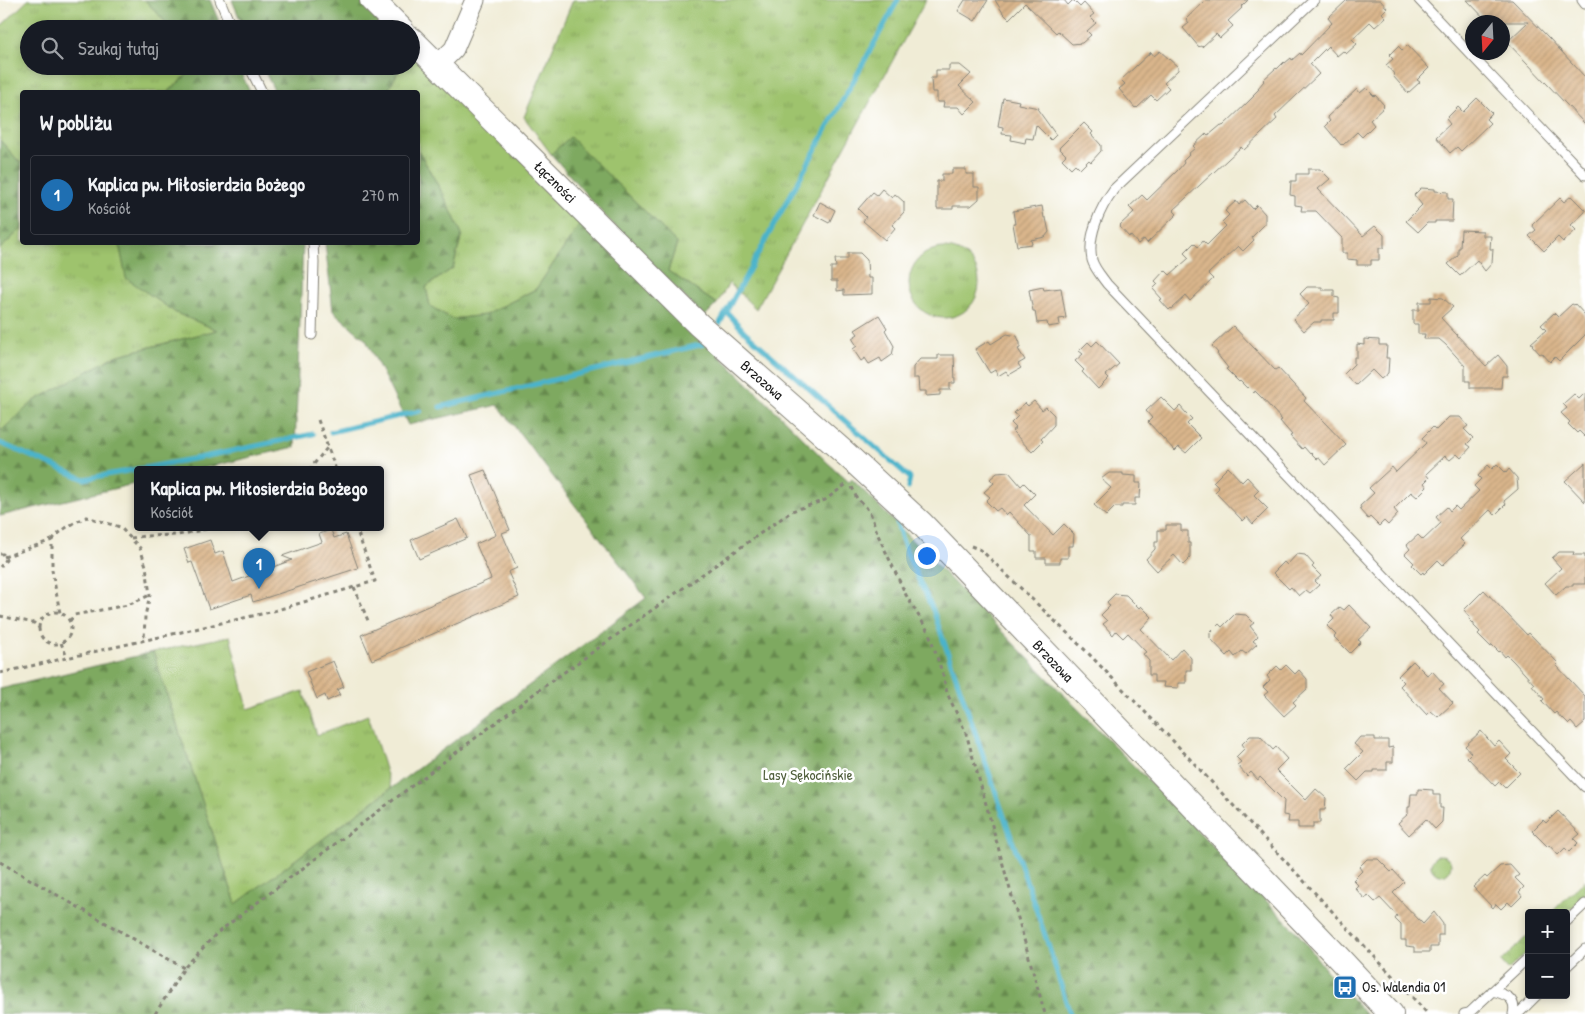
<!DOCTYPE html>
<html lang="pl">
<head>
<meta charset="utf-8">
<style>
	body { margin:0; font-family:"Patrick Hand",sans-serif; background:#242831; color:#f1f3f6 }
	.controls { position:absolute; right:15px; bottom:15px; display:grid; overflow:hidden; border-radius:5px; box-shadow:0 2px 8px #0003 }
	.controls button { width:45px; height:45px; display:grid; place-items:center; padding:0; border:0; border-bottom:1px solid #363941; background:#171b24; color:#f1f3f6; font:25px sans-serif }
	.compass { position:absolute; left:1465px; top:15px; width:45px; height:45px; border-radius:50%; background:#171b24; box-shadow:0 2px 8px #0003; rotate:198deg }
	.you { position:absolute; left:926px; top:555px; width:18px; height:18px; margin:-12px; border:4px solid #fff; border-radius:50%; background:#1a73e8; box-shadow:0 0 0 8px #1a73e833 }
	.badge { display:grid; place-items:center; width:32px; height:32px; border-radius:50%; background:#1f6fb2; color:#fff; font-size:16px; font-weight:700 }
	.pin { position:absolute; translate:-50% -41px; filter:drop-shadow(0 1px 2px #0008) }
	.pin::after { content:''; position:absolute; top:26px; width:18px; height:15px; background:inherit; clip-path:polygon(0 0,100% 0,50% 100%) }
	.popup { position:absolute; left:134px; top:466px; width:250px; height:65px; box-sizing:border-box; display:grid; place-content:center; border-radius:5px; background:#171b24; filter:drop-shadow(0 1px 4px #0005); font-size:16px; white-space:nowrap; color:#9ea1a6 }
	.popup b { font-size:19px; color:#f1f3f6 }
	.popup::after { content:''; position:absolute; left:50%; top:100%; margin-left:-10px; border:10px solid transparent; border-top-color:#171b24 }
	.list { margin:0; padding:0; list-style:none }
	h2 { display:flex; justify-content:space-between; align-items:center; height:65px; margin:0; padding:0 20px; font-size:21px }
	h2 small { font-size:16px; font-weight:400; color:#9ea1a6 }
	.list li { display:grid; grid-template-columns:32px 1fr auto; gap:15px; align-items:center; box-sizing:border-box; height:80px; margin:0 10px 10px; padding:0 10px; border:1px solid #363941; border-radius:5px }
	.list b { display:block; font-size:19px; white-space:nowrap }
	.list p { margin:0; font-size:16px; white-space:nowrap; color:#9ea1a6 }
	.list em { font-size:16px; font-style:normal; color:#9ea1a6 }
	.icon { flex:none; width:28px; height:28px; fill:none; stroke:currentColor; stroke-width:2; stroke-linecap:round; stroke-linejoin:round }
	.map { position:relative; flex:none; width:1585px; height:1014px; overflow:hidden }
	.search { position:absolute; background:#171b24; box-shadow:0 2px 8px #0003; left:20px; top:20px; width:400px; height:55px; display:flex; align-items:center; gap:12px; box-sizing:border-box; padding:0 18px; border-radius:28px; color:#9ea1a6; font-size:19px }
	.panel { position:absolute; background:#171b24; box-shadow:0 2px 8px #0003; left:20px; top:90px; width:400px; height:155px; border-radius:5px }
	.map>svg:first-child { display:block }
	.grass { fill:url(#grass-tufts); stroke:#5d7044 }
	.forest { fill:url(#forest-firs); stroke:#4d623e }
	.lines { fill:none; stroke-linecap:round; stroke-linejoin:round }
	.stream { stroke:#4bb3ca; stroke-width:5 }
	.building { fill:url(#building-hatch) }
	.service-casing { stroke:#868479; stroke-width:11 }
	.minor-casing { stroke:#868479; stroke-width:21 }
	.tertiary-casing { stroke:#868479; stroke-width:26 }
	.path { stroke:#868479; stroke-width:3; stroke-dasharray:4 4; stroke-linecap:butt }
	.service { stroke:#fff; stroke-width:9 }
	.minor { stroke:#fff; stroke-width:19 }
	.tertiary { stroke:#fff; stroke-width:24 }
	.labels { text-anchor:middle; stroke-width:5; stroke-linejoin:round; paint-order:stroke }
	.street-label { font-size:15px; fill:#1c1c1c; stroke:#fff }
	.park-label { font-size:15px; fill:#505f3c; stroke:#fff }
	.poi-label { font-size:15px; fill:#1c1c1c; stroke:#fff; text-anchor:start }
</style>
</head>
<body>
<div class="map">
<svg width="1585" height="1014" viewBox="0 0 1585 1014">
	<defs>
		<pattern id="grass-tufts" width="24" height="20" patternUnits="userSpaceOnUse" patternTransform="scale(1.25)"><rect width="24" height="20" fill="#9ec36d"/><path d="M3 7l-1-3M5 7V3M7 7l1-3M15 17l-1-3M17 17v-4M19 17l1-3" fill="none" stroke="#88a75e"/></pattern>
		<pattern id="forest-firs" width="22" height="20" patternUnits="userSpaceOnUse" patternTransform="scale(1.25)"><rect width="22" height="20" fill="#7ea960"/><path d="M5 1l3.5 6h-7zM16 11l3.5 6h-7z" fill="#66894e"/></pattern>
		<pattern id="building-hatch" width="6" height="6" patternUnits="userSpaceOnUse" patternTransform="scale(1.25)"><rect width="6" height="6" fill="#dab68c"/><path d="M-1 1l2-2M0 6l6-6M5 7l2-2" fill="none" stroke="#ba9c78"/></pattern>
	</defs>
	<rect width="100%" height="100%" fill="#fff"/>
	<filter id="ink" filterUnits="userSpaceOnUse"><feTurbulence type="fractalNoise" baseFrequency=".02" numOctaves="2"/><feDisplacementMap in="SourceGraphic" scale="10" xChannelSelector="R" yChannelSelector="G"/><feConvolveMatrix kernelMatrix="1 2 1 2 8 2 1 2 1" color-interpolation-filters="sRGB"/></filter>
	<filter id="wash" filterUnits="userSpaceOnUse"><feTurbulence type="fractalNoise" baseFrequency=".0096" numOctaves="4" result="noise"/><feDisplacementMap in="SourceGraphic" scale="20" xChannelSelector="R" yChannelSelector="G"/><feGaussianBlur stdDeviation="1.12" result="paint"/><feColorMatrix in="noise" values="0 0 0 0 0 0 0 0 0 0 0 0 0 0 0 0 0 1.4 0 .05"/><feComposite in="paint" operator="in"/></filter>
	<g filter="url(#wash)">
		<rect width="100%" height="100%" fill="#f0ecd6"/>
		<!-- grass -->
		<path class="grass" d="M28 0H145L172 29H29V66H197L168 92H22V165L0 140V27Z
			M573 0H926L756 309 729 283 717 304 668 271 677 243 570 138 551 154 524 117Z
			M411 51 583 220 536 289 485 315 452 319 430 306 426 287 453 268 462 234 444 196 418 150V92H387L401 66H411Z
			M22 228V242L119 243 127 278 176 313 218 330 115 356 2 430 0 429V249Z
			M909 283a35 35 0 1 1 70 0a35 35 0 1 1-70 0Z
			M230 636 248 709 303 691 317 735 368 715 391 788 236 904 153 652Z
			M1431 865a10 10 0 1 1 20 0a10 10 0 1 1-20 0Z
			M1585 880V895L1566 913H1551Z
			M1529 934V950L1508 970 1501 962Z"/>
		<!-- forest -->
		<path class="forest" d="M145 0H210L222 29H172Z
			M232 0H360L389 29H244Z
			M197 66H238L250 92H168Z
			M262 66H401L387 92H275Z
			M570 137 677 243 668 271 717 304 704 317 603 214 551 154Z
			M0 140 22 165V228L0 249Z
			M418 150 444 196 462 234 453 268 426 287 430 306 452 319 485 315 536 289 583 220 828 463 849 482 852 479 1297 932 1333 979 1366 1014H0V689L153 652 236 904 646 598 498 405 408 425 366 340 333 311 325 243 418 242Z
			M119 243H303L295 447 195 470H138V483L0 516V429L2 430 34 401 115 356 217 330 176 313 126 278Z"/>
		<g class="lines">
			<!-- stream -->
			<path class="stream" d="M726 311 744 331 910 478 908 487
				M720 323 898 0
				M440 407 704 344
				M331 432 420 411
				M0 443 84 479 198 458 313 434
				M896 518C903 550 919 580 933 610L1047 941 1070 1014"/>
		</g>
		<g id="blocks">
			<!-- building -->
			<path class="building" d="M965 0H988L975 21 958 11Z
				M995 0H1064L1068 5 1073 0 1080 7 1084 3 1094 14 1090 17 1096 23 1087 31 1091 35 1082 43 1072 44 1058 31 1056 33 1025 3 1009 19 1003 13Z
				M1206 0H1248L1241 7 1242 8 1228 21 1233 26 1220 38 1216 34 1202 47 1200 46 1199 47 1183 28 1189 23 1186 19Z
				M1347 0H1380L1387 8 1382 13 1386 17 1375 27 1370 22 1352 39 1357 44 1346 54 1343 51 1337 56 1328 46 1310 64 1319 74 1275 116 1277 119 1244 150 1241 147 1173 210 1177 214 1147 243 1144 239 1138 244 1130 235 1129 237 1120 227 1121 226 1120 225 1134 212 1129 207 1142 195 1147 200 1178 170 1184 163 1183 161 1189 155 1188 154 1195 148 1193 146 1206 134 1208 136 1221 125 1223 126 1247 103 1254 96 1253 95 1259 89 1258 88 1264 81 1263 80 1276 68 1277 69 1284 62 1285 63 1291 58 1292 60 1300 53 1301 55 1332 23 1328 18Z
				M1467 0H1512L1549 38 1585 77V124L1507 42 1528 22H1488Z
				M1407 45 1429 68 1417 80 1420 82 1408 93 1393 76 1395 75 1386 65 1393 59 1389 55 1398 46 1402 50Z
				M1160 51 1178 67V70L1164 83 1169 88 1156 100 1151 95 1137 108 1136 107 1135 108 1119 89 1125 84 1121 80 1151 52 1154 56Z
				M949 65H960L971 74 959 86 976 102 964 114 958 107H943L944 102H937V92H932L931 78H936V70H949Z
				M1366 88 1374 96 1375 95 1384 105 1383 106 1384 107 1370 120 1374 125 1362 137 1357 132 1343 145 1342 144 1341 145 1325 126 1330 121 1327 117 1357 89 1360 93Z
				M1003 98 1019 101 1018 104 1039 108 1038 110 1056 135 1051 140 1036 125 1033 139 1026 138 1025 143 1011 140 1012 135 1002 134 1003 127 998 126Z
				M1477 98 1492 113 1486 119 1490 123 1461 151 1457 147 1450 153 1436 137 1450 124 1446 119 1458 107 1463 112Z
				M1084 123 1093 132 1091 134 1101 145V151L1091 162 1089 160 1080 169 1075 164 1071 168 1062 159 1066 155 1059 148Z
				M952 169H966V174H974V187H979V199L971 206H953V209H937V181H942V174H952Z
				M1308 169H1320L1330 179 1318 189 1363 236 1375 226 1384 235V248H1379V260H1371V265H1357V260L1347 259V253H1342V238L1316 211H1301L1302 206 1295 205V196L1290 195 1291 181H1296V174H1308Z
				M1421 188 1435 189V191L1448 192V199H1453L1452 221H1435V223H1427L1418 232 1406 221 1422 205 1414 195Z
				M882 189 892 198 895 194 904 202V212L892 225 895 228 885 240 863 221 866 217 858 209 873 192 877 195Z
				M1571 196 1585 210V212L1571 225 1576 230 1563 242 1558 237 1544 251 1529 236 1536 230 1532 225 1560 198 1564 202Z
				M1245 200 1253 209 1257 205 1265 214V224L1252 237 1254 240 1243 251 1238 246 1208 274 1213 279 1190 301 1186 296 1172 309 1171 308 1169 310 1160 300 1162 299 1153 289 1158 284 1155 281 1165 270 1170 275 1189 258 1184 253 1194 243 1198 247 1203 241 1207 245 1226 226 1222 222 1229 215 1225 211 1236 201 1239 205Z
				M820 202 835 210 829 223 814 215Z
				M1042 206 1044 218H1046L1049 232 1045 237 1031 240 1032 244 1017 246 1013 224H1015L1013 211Z
				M1461 230 1483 231V236H1491L1490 249H1493L1492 263 1485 271 1477 260 1460 276 1448 264 1458 255V248H1460Z
				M848 253H860L867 260 868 278H872V294L844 295V290L837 291V281H831V267H836L835 259H848Z
				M1043 287 1044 290 1061 288 1066 318 1059 319 1060 325 1048 327 1047 322 1037 323 1035 311H1033L1029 290Z
				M1307 287H1322V290H1334V297L1339 298V313H1334V320H1321V322H1314L1304 331 1293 319 1309 304 1300 294Z
				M1431 297 1443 298 1453 307 1441 318 1486 366 1498 355 1507 366V376H1502L1501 388H1470V381H1465V366L1446 345 1439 339H1424L1425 334H1418V324H1413V310H1419V302H1431Z
				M1572 304 1574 305 1575 304 1585 315V335L1559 361 1555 357 1550 362 1542 353 1540 354 1532 345 1533 344 1531 343 1546 330 1541 325 1554 313 1558 317Z
				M879 315 887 328 885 330 894 346 892 355 882 362 880 358 869 364 865 358 861 361 853 349 857 346 852 338 858 334 855 330Z
				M1233 326 1275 370 1278 368 1306 398 1304 401 1346 445 1325 465 1319 458 1317 459 1311 453 1310 454 1304 447 1302 449 1290 436 1292 435 1280 421 1282 420 1262 398 1255 391 1254 393 1248 387 1247 388 1240 381 1239 382 1226 369 1228 368 1217 354 1218 353 1212 346Z
				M1007 334 1017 336 1020 343V348L1018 349 1025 360 1018 364 1021 368 1009 375 1006 371 998 376 995 370 990 373 975 349 989 341 991 344Z
				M1364 339 1379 340V345H1387L1386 358H1389L1388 373 1381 379 1372 370 1356 385 1344 374 1354 364V357H1357V344L1364 345Z
				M1097 341 1119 364 1106 375 1109 378 1098 389 1082 372 1084 370 1075 361 1083 354 1079 351 1088 342 1092 346Z
				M938 355H954L955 383H950V390H940V395L926 396V391H919L918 378H913V367L920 359H938Z
				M1585 393V437L1579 431 1577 433 1568 424 1570 422 1561 413 1567 408 1563 404 1574 394 1579 399Z
				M1161 397 1175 411 1180 406 1186 413 1192 419 1187 424 1201 438 1186 453 1179 447 1175 451 1148 422 1152 418 1146 411Z
				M1034 401 1042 410 1046 407 1054 415V425L1041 439 1043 441 1032 452 1012 431 1016 428 1011 423 1018 416 1014 413 1025 403 1028 406Z
				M1449 417H1460L1468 426 1464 429 1473 438 1467 444 1471 447 1461 458 1457 454 1450 460 1445 456 1426 474 1429 478 1424 483 1427 487 1417 497 1411 492 1394 509 1398 514 1388 525 1384 521 1379 526 1370 517 1368 519 1359 509 1361 508 1360 506 1374 493 1369 488 1392 467 1396 472 1426 443 1422 438 1433 427 1436 430Z
				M1585 463V502L1565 481Z
				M1497 464 1506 473 1509 469 1517 478 1518 489 1504 501 1506 504 1495 515 1490 510 1460 539 1465 544 1443 565 1438 560 1424 574 1423 572 1421 574 1412 565 1414 563 1405 554 1410 549 1407 545 1418 535 1423 540 1441 523 1436 517 1447 507 1450 511 1455 506 1459 510 1479 491 1474 486 1481 479 1478 476 1488 465 1492 469Z
				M1228 467 1242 482 1247 477 1259 490 1254 495 1268 509 1253 524 1247 517 1243 521 1215 492 1219 488 1213 482Z
				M485 470 510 530 502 533 517 568 508 572 519 597 372 660 361 635 491 579 476 544 496 535 471 475Z
				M1009 472 1021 486 1024 483 1035 494 1024 505 1053 535 1064 524 1074 534 1073 546H1068V558H1060V563H1046V558H1036V551H1031V536L1009 512 1006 515 1000 508 996 511 986 501 990 497 984 492 994 483 990 479 997 473Z
				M1109 473H1123V475L1136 476V483H1141L1140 498H1135V505H1122V507H1115L1106 516 1094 505 1111 488 1101 479Z
				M458 519 467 538 419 559 411 540Z
				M1166 525H1181V531H1188V543H1190V558L1183 565 1174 555 1157 571 1146 559 1155 549V542H1158V530H1166Z
				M331 530 334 538 346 534 358 568 253 602 251 595 209 609 192 562 189 563 184 549 210 540 215 554 223 551 233 582 292 560 282 556 322 542 319 534Z
				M1559 552H1574L1573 555H1585V584H1573V586H1566L1556 595 1545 583 1561 568 1552 558Z
				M1297 554 1305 555 1314 565 1312 567 1321 576 1315 581 1319 585 1310 593 1306 590 1299 596 1291 587 1289 589 1273 573 1284 562 1287 565Z
				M1484 590 1527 635 1529 633 1558 663 1556 665 1585 696V722L1577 729 1571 722 1569 724 1563 718 1562 719 1556 712 1554 714 1542 701 1544 699 1532 685 1534 684 1514 662 1507 655 1505 657 1500 651 1499 652 1492 645 1491 647 1478 634 1480 632 1474 626V624L1469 619 1470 617 1464 610Z
				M1115 594 1126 595 1139 608 1141 606 1152 617 1141 629 1171 660 1182 648 1191 658V670H1186V683H1178V688L1163 687 1164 682H1154V675H1149V661L1143 654 1146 652 1128 633 1123 638 1116 631 1113 635 1103 624 1107 621 1101 615 1110 606 1107 602Z
				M1349 605 1371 628 1358 640 1361 642 1350 653 1334 637 1336 635 1327 626 1334 619 1331 615 1340 607 1344 610Z
				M1235 614 1246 615 1254 623 1250 626 1258 636 1253 641 1257 644 1246 654 1242 651 1235 657 1231 652 1227 656 1210 638V633L1219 624 1222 627Z
				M333 661 344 687 337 690 340 695 327 701 325 695 317 699 306 672Z
				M1413 661 1427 675 1432 671 1444 684 1439 688 1453 703 1438 717 1431 711 1427 715 1400 686 1404 682 1398 676Z
				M1286 665 1295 674 1299 670 1307 679V689L1293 702 1296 705 1284 716 1264 695 1268 692 1263 687 1270 680 1267 676 1277 666 1281 670Z
				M1481 731 1494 746 1499 741 1511 754 1506 759 1520 773 1505 788 1499 782 1495 786 1467 757 1471 753 1465 746Z
				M1250 736H1260L1273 750 1276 747 1287 759 1276 770 1306 800 1316 789 1326 798 1325 810H1320V823H1313V828H1298V822H1288L1289 816 1283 815 1284 801 1260 777 1258 780 1251 772 1247 776 1237 765 1241 762 1236 757 1245 748 1242 744Z
				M1360 737H1375V740H1388V748L1393 747V762H1387V770H1374V772H1367L1358 781 1346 769 1363 752 1354 744Z
				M1418 789 1433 790V795H1440V808H1443L1442 822 1435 829 1426 819 1409 835 1398 823 1408 814V807H1410L1411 794H1418Z
				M1558 811 1580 834 1574 839 1578 843 1569 852 1565 848 1558 855 1549 845 1548 847 1532 831 1543 820 1546 823Z
				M1367 859H1378L1391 872 1393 870 1404 882 1393 893 1423 924 1434 912 1443 924V935H1438V947H1430V952H1415V947L1406 946V940H1401V925L1395 919 1397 916 1380 898 1375 902 1368 895 1365 899 1355 888 1358 885 1353 880 1362 871 1359 867Z
				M1510 865 1519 875 1515 878 1524 887 1519 892 1522 896 1512 906 1508 902 1501 909 1496 904 1493 908 1473 887 1485 876 1487 878 1500 866Z"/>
		</g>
	</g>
	<g filter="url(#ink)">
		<use href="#blocks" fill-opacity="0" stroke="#868479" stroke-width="1"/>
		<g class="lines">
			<!-- service casing -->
			<g class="service-casing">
				<path id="service" d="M220 0 232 29
					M1314 0 1114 189C1100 208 1087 236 1092 260 1094 268 1102 277 1107 284L1585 787
					M1419 0 1585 175
					M1582 0 1585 4
					M249 66 262 92
					M312 335 314 262 313 242
					M1566 922 1585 904
					M1566 967 1585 949
					M1492 991C1505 994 1517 998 1513 1014
					M1464 1014 1469 1013 1529 957
					M1518 1014 1537 995"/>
			</g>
			<!-- minor casing -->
			<g class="minor-casing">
				<path id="minor" d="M437 66 454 49 475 0"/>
			</g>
			<!-- tertiary casing -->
			<g class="tertiary-casing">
				<path id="tertiary" d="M372 0 401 29
					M411 39 699 325 847 455 921 523 1334 953 1391 1014"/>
			</g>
			<!-- path -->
			<path class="path" d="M318 420 336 470
				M309 470 327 448
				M852 487 857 499 866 507 871 515 878 535 906 595 929 633 943 675 947 693 966 733 1045 1014
				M131 538 145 536 178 535 211 528
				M52 540C62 529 73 523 87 517L120 527 140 548 146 566 150 595 145 616 144 640
				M971 546 981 550 1086 651 1176 744 1428 1014
				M0 554H3L6 560 0 567
				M4 557 52 540V570L60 613
				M354 587 369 623
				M39 628a16 16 0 1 1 32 0a16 16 0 1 1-32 0Z
				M0 616 34 623 39 628
				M70 621 74 615 128 605 150 595
				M61 643 67 657
				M0 673 270 612 375 581 356 528
				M0 862 184 968
				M155 1014 184 968 217 933 539 690 792 511 825 500 848 483"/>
			<!-- service -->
			<use href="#service" class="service"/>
			<!-- minor -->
			<use href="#minor" class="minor"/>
			<!-- tertiary -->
			<use href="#tertiary" class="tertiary"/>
		</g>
	</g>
	<!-- icons -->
	<defs>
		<g id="bus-square" transform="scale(1.25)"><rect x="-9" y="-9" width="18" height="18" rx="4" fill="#1f6fb2" stroke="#fff"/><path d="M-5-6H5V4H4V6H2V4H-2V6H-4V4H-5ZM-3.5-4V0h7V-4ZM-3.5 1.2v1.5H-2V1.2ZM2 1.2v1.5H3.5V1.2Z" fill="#fff"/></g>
	</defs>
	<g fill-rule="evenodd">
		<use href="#bus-square" x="1345" y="987"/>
	</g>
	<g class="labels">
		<!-- street labels -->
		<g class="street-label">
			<text transform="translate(555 182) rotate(45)" y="5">Łączności</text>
			<text transform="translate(762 380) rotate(41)" y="5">Brzozowa</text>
			<text transform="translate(1053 661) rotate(46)" y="5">Brzozowa</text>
		</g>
		<!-- park labels -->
		<g class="park-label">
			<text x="808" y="780">Lasy Sękocińskie</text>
		</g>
		<!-- poi labels -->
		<g class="poi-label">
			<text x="1362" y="992">Os. Walendia 01</text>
		</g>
	</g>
</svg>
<div class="controls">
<button>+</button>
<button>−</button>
</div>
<svg class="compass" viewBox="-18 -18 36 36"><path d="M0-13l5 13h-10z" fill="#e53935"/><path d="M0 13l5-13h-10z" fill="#9ea1a6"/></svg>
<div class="you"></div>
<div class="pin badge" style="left:259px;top:589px">1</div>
<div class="popup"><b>Kaplica pw. Miłosierdzia Bożego</b>Kościół</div>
<div class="search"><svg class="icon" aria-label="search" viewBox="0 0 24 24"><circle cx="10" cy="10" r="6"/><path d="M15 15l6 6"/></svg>Szukaj tutaj</div>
<section class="panel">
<h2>W pobliżu<small></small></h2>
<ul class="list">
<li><span class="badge">1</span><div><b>Kaplica pw. Miłosierdzia Bożego</b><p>Kościół</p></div><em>270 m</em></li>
</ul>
</section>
</div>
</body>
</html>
